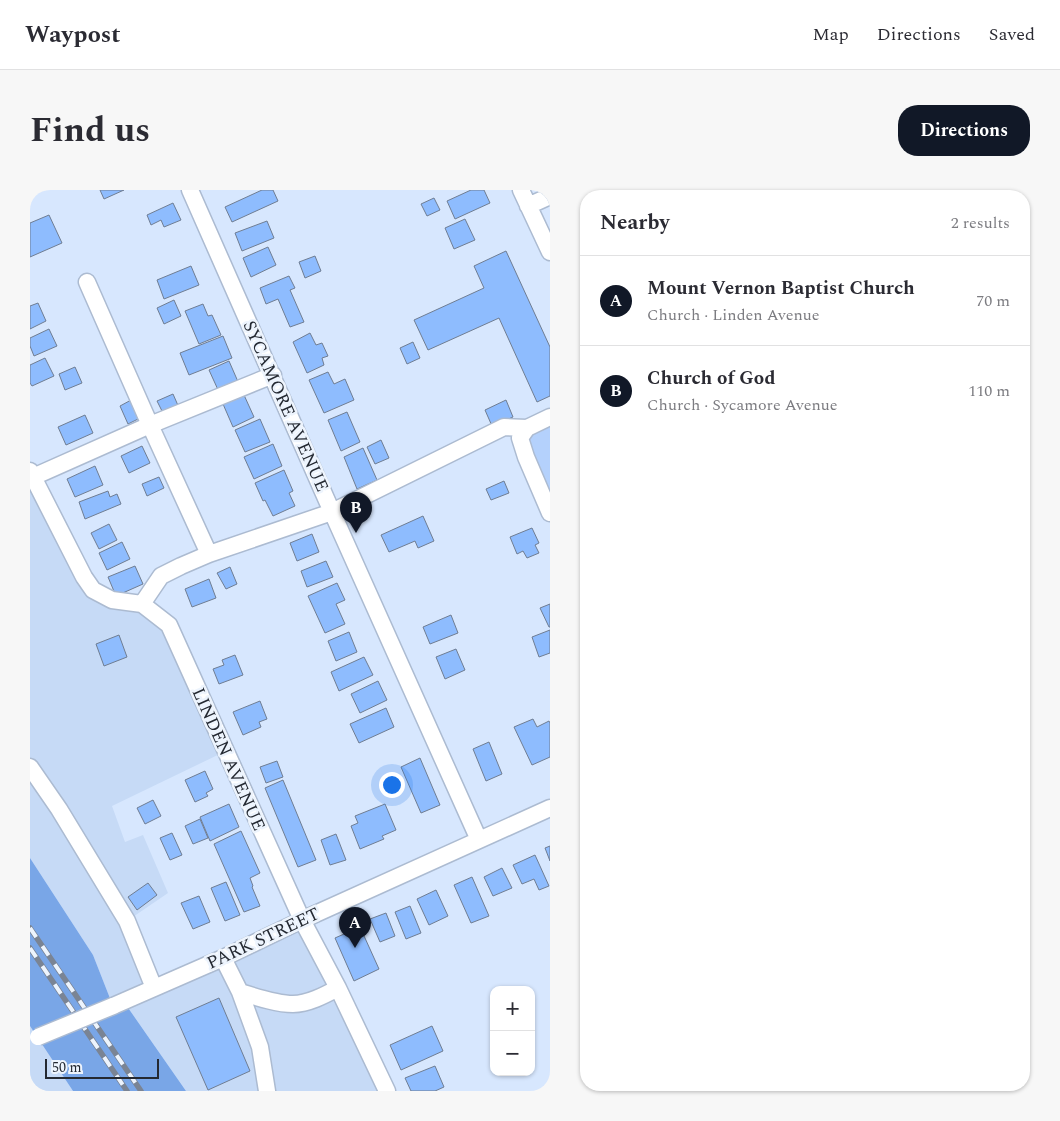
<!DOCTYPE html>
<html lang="en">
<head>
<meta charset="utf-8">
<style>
	body { margin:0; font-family:Spectral,serif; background:#f7f7f7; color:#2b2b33 }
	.controls { position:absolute; right:15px; bottom:15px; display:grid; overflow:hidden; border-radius:10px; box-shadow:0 1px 4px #0004 }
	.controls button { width:45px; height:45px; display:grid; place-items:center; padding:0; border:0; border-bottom:1px solid #e1e1e2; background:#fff; color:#2b2b33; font:25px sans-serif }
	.scale { position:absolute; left:15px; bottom:12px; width:114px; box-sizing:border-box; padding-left:5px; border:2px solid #242932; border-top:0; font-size:14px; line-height:18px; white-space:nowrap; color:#242932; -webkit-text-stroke:4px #edf4fd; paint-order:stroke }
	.you { position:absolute; left:361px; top:594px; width:18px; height:18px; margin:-12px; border:4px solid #fff; border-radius:50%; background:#1a73e8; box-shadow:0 0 0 8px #1a73e833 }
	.badge { display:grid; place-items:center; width:32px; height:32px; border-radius:50%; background:#111827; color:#fff; font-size:16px; font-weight:700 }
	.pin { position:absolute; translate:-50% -41px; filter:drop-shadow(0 1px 2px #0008) }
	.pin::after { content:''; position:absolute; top:26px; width:18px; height:15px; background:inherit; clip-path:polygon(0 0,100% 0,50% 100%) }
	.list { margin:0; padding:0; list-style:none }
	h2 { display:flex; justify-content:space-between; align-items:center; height:65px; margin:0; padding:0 20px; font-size:21px }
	h2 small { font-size:16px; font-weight:400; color:#7c7c81 }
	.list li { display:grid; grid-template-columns:32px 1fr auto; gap:15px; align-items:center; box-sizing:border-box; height:90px; padding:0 20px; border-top:1px solid #e1e1e2 }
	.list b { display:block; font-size:19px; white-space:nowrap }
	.list p { margin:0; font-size:16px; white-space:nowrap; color:#7c7c81 }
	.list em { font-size:16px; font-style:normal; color:#7c7c81 }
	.map { position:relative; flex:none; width:520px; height:901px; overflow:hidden; border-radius:20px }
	header { display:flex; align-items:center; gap:30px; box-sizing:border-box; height:70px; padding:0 25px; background:#fff; border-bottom:1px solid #e1e1e2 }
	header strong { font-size:24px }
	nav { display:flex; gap:28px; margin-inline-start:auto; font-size:18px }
	.intro { display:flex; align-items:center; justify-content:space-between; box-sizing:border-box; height:120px; padding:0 30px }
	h1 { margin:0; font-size:35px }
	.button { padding:12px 22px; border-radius:20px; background:#111827; color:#fff; font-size:18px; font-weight:700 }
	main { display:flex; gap:30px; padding:0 30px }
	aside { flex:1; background:#fff; border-radius:20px; box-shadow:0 1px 4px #0004 }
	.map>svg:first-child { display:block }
	.built { fill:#c6daf6 }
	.green { fill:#b4d1fc }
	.forest { fill:#79a6e7 }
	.building { fill:#8ebcfe; stroke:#6f7d92 }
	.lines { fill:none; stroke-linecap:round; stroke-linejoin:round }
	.minor-casing { stroke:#acbbd1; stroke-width:19 }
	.minor { stroke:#fff; stroke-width:16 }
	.rail-casing { stroke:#7a8494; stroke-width:5.5 }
	.rail { stroke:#edf4fd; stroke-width:4; stroke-dasharray:11; stroke-linecap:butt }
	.minor-bridge-casing { stroke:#acbbd1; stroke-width:19; stroke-linecap:butt }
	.minor-bridge { stroke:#fff; stroke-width:16 }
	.labels { text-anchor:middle; stroke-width:5; stroke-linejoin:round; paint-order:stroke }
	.street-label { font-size:18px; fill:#242932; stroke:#edf4fd }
</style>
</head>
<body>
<header>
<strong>Waypost</strong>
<nav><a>Map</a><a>Directions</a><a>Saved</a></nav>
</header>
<div class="intro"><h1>Find us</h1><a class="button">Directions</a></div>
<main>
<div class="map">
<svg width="520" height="901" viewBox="0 0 520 901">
	<rect width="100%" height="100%" fill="#d7e7fe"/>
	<!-- built -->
	<path class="built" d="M0 281 63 400 112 414 139 435 196 561 82 616 95 652 113 645 138 703 97 731 124 798 272 730 357 901H156L94 812 83 816 63 765 0 668Z
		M0 836 8 847 43 901H0Z"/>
	<!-- green -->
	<path class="green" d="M520 227V323L496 267 497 238Z"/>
	<!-- forest -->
	<path class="forest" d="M0 668 63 765 83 816 94 812 156 901H43L0 836Z"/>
	<!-- building -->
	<path class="building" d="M70 0H94L74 9Z
		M232 0H243L248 11 202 32 195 17Z
		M441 0H454L460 13 425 29 417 11Z
		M404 8 410 20 397 26 391 14Z
		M143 13 151 30 134 37 131 30 121 35 117 25Z
		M19 25 32 53 0 67V33Z
		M435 29 445 50 424 59 415 38Z
		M237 31 244 48 212 61 205 43Z
		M238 57 246 75 221 87 213 68Z
		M476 61 520 157V206L507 212 469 128 398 160 384 130 454 98 444 76Z
		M285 66 291 81 275 88 269 72Z
		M161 76 169 95 134 109 127 90Z
		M259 86 265 98 260 100 274 132 260 137 248 109 236 114 230 98Z
		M144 110 151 126 134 134 127 118Z
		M8 113 16 131 0 139V116Z
		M173 114 178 126 182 125 191 145 169 154 155 121Z
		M19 139 27 156 4 166 0 156V148Z
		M280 143 286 155 292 153 298 166 292 168 294 175 277 183 263 152Z
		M193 146 202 168 159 185 150 163Z
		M383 152 390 168 377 174 370 158Z
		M15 168 24 186 2 196 0 193V175Z
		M199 171 209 194 189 202 179 180Z
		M45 177 52 193 35 200 29 184Z
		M298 182 304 194 315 189 324 210 294 223 279 190Z
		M143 204 150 220 135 227 127 211Z
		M214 205 224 227 203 237 193 214Z
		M103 209 112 227 98 234 90 216Z
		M476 210 483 227 462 236 455 220Z
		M317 222 330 252 311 261 298 230Z
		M55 225 63 243 36 255 28 237Z
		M230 229 240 252 215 262 205 240Z
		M351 250 359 268 345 274 337 257Z
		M243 254 252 276 224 289 214 267Z
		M112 256 120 273 99 283 91 266Z
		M333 258 347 290 327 299 314 267Z
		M65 276 73 295 45 307 37 289Z
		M254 280 263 301 259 303 265 316 243 326 235 310 233 311 225 293Z
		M129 287 134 298 117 306 112 294Z
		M474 291 479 303 461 310 456 299Z
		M78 301 80 307 87 304 91 314 55 329 49 312Z
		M393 326 404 351 388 358 385 351 359 362 351 345Z
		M79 334 87 350 69 359 61 343Z
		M502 338 509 353 505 355 509 363 497 368 493 361 487 364 480 347Z
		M282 344 289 362 267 371 260 353Z
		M92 352 100 369 77 380 69 363Z
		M296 371 303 387 277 397 271 381Z
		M105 376 113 394 86 406 78 387Z
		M200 377 207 394 196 399 187 383Z
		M179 389 186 408 162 417 155 399Z
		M307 393 315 410 306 414 315 434 295 443 278 406Z
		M520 414V437H519L510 418Z
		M421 425 428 443 400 454 393 437Z
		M520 440V463L509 467 502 447Z
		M319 442 327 462 306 471 298 451Z
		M89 445 97 467 74 476 66 454Z
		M426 459 435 480 415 489 406 467Z
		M205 465 213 485 189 494 183 479 194 475 192 470Z
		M334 467 343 485 309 501 301 482Z
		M348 491 357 510 330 523 321 504Z
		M230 511 237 529 229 532 231 537 213 545 203 522Z
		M356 518 364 537 329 553 320 534Z
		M503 529 507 537 519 531 520 533V567L502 575 484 537Z
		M459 552 472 584 456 591 443 559Z
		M390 568 410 615 391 623 371 577Z
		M247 571 253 587 236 593 230 577Z
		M175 581 183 599 176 603 178 606 165 612 155 590Z
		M253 590 286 670 268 677 235 598Z
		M123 610 131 626 115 634 107 618Z
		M199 614 209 637 180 651 170 627Z
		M355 614 366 640 352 646 354 649 330 659 321 636 328 633 325 626Z
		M170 629 178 648 163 654 155 636Z
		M211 641 230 683 220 688 223 696 222 697 230 716 214 722 184 654Z
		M142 643 152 665 140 670 130 648Z
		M306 644 316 670 300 675 291 650Z
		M520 656V671L515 658Z
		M505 665 519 696 509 700 504 689 492 694 483 675Z
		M472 678 482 698 463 706 454 687Z
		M442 687 459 726 441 733 424 695Z
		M196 692 210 725 195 731 181 698Z
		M118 693 127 705 107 720 98 707Z
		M406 700 418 726 399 735 387 709Z
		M169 706 180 732 163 739 151 713Z
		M380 716 391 743 376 749 365 722Z
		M356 723 365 746 350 752 340 729Z
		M330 737 349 779 324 791 305 748Z
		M189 808 220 881 178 900 146 827Z
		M402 836 413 861 371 880 360 855Z
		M405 876 414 897 405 901H381L375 888Z"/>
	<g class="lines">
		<!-- minor casing -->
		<g class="minor-casing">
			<path id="minor" d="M160 0 302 322 449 650
				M491 0 520 62
				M498 16 520 6
				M57 92 120 235 179 364
				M497 238 490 248 496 267 520 323
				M0 281 54 387 63 400 82 410 112 414 139 435 272 730 308 798 357 901
				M3 287 120 235 243 185
				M112 414 131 386 151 376 179 364 302 322 474 237 497 238 520 227
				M0 577 29 619 97 731 124 798
				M193 768 210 802C226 807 247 814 263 814 278 814 295 805 308 798
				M210 802 230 857 237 901
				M83 816 193 768 272 730 520 618"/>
		</g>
		<!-- minor -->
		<use href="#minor" class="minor"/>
		<!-- rail casing -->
		<g class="rail-casing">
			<path id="rail" d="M0 738 111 901
				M0 758 97 901"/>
		</g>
		<!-- rail -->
		<use href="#rail" class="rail"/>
		<!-- minor-bridge casing -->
		<g class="minor-bridge-casing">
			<path id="minor-bridge" d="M8 847 83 816"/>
		</g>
		<!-- minor-bridge -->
		<use href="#minor-bridge" class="minor-bridge"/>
	</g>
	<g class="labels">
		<!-- street labels -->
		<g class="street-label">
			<text transform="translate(256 216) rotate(66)" y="6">SYCAMORE AVENUE</text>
			<text transform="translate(199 569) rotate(66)" y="6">LINDEN AVENUE</text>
			<text transform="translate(233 748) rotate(-25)" y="6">PARK STREET</text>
		</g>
	</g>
</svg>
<div class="controls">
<button>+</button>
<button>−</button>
</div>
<div class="scale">50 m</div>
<div class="you"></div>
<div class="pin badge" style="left:325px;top:758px">A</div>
<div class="pin badge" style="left:326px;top:343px">B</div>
</div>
<aside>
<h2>Nearby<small>2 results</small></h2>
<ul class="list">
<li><span class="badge">A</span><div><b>Mount Vernon Baptist Church</b><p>Church · Linden Avenue</p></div><em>70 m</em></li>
<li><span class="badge">B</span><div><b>Church of God</b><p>Church · Sycamore Avenue</p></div><em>110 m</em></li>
</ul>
</aside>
</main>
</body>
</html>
